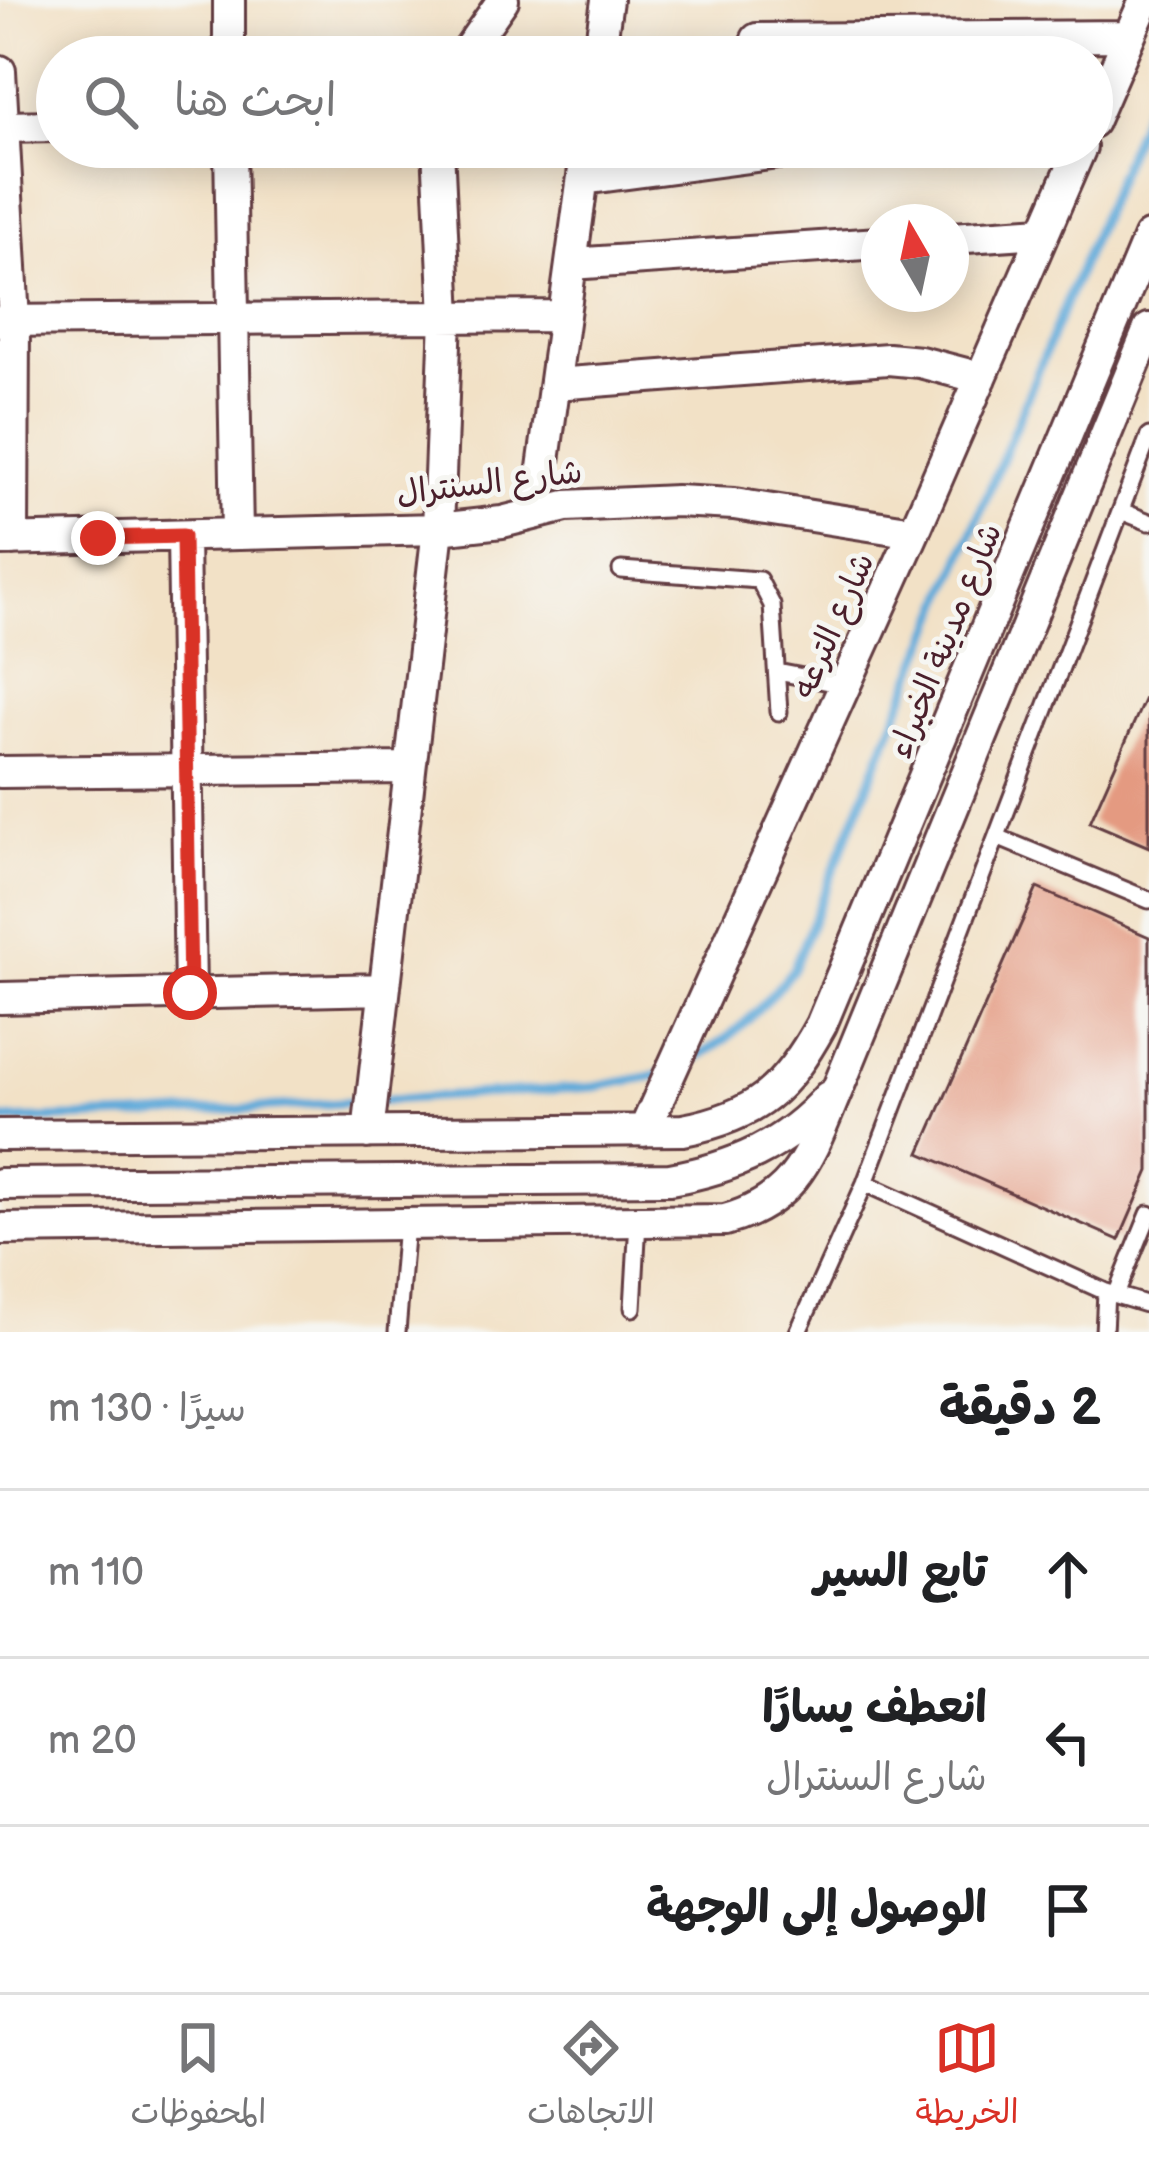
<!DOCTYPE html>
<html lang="ar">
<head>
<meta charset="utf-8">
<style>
	body { margin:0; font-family:"Balsamiq Sans","Playpen Sans Arabic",sans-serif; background:#f6f6f6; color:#202124; direction:rtl }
	.compass { position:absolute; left:861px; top:204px; width:108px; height:108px; border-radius:50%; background:#fff; box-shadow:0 6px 30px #0003; rotate:351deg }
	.stop { position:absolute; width:36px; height:36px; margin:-27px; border:9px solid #d93025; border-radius:50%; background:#fff }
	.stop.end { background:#d93025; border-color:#fff; box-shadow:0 3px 12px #0008 }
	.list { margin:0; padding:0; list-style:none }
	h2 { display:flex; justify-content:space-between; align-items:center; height:156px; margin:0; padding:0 48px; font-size:51px }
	h2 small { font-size:39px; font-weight:400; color:#757577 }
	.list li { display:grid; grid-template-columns:78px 1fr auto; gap:36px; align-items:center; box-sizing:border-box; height:168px; padding:0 48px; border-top:3px solid #e0e0e0 }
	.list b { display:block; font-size:45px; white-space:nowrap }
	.list p { margin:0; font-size:39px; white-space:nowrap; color:#757577 }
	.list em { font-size:39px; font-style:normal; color:#757577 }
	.icon { flex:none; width:66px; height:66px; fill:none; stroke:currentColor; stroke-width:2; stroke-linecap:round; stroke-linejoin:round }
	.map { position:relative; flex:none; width:1149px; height:1332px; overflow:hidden; direction:ltr }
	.search { position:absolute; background:#fff; box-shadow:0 6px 30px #0003; left:36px; right:36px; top:36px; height:132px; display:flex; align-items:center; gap:30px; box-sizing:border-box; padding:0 42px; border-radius:66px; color:#757577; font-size:45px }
	.sheet { height:660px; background:#fff }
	nav { display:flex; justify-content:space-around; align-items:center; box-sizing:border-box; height:168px; border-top:3px solid #e0e0e0; background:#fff; font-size:33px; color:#757577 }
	nav a { display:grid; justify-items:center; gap:6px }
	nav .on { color:#d93025 }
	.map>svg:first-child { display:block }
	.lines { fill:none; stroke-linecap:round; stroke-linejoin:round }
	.stream { stroke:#62abda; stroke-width:9 }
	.building { fill:#e49a81 }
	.lane-casing { stroke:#633c42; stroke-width:21 }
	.street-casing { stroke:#633c42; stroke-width:36 }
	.lane { stroke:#fff; stroke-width:15 }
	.street { stroke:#fff; stroke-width:30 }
	.route { stroke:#d93025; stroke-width:15 }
	.labels { text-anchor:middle; stroke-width:10; stroke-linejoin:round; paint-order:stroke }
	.street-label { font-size:33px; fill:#4a1f2b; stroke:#f6f6f2 }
</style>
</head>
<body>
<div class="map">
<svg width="1149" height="1332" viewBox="0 0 1149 1332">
	<rect width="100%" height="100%" fill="#f6f6f2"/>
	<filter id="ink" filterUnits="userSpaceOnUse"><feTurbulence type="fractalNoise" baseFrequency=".00833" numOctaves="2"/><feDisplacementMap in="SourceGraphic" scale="24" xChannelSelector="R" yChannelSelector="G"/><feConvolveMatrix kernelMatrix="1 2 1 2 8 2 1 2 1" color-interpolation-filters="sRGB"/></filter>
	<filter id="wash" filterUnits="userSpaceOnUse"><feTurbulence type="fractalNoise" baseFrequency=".004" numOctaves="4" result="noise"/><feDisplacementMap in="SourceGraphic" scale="48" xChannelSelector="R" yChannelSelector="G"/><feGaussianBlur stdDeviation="2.7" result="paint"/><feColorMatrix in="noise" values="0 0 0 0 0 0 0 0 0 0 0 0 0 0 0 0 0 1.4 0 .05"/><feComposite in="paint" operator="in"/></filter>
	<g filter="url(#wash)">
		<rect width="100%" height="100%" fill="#f2e1c6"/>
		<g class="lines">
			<!-- stream -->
			<path class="stream" d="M683 1064C731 1043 761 1009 793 969L1149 100
				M0 1120 135 1116 595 1087 663 1074"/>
		</g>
		<g id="blocks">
			<!-- building -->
			<path class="building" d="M1149 689V847L1090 822Z
				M1037 888 1149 937V1171L1119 1240 920 1153Z"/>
		</g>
	</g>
	<g filter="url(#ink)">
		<use href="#blocks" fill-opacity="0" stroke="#633c42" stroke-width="3"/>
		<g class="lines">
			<!-- lane casing -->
			<g class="lane-casing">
				<path id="lane" d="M1121 511 1149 522
					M621 570 759 580 772 605 779 712
					M777 672 845 685
					M997 837 1149 900
					M865 1183 1106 1292 1149 1305
					M1116 1295 1149 1214
					M633 1308 638 1221
					M397 1332 406 1224
					M798 1332 865 1183 1149 436
					M1104 1332 1106 1292"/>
			</g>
			<!-- street casing -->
			<g class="street-casing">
				<path id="street" d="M229 0V57
					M757 39 1129 36
					M463 57 503 0
					M599 57 607 0
					M0 71 14 321 13 540
					M1092 122 1145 0
					M4 127 57 126
					M230 147 237 534
					M583 179 822 147
					M951 238 1044 232
					M571 264 879 243
					M0 321 564 316
					M555 384 888 359 920 362 981 378
					M537 512 587 147
					M183 536 190 993
					M0 540 438 529 502 522 566 506 676 501 734 504 914 532
					M0 772 409 768
					M0 998 384 989
					M644 1131 914 532 1081 147
					M368 1133 438 529 446 317 438 147
					M0 1135 683 1130C757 1116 786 1089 821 1025L1149 237
					M0 1184 670 1179C733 1168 785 1146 828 1097
					M0 1229 725 1220C801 1199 811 1149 840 1083L1149 329"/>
			</g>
			<!-- lane -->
			<use href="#lane" class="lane"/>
			<!-- street -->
			<use href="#street" class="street"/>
		</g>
	</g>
	<g class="lines" filter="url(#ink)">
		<!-- route -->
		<path class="route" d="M98 538 183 536 190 993"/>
	</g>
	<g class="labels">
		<!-- street labels -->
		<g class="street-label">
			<text transform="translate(489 481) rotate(-7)" y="12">شارع السنترال</text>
			<text transform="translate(832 625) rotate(-66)" y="12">شارع الترعه</text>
			<text transform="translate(944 640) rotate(-68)" y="12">شارع مدينة الخبراء</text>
		</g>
	</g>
</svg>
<svg class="compass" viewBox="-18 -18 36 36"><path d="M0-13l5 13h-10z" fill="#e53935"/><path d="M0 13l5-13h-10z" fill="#757577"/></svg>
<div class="stop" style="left:190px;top:993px"></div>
<div class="stop end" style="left:98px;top:538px"></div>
<div class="search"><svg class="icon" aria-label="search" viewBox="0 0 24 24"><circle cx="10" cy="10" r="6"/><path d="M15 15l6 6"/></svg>ابحث هنا</div>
</div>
<section class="sheet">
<h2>2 دقيقة<small>سيرًا · 130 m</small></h2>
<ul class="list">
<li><svg class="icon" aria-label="ahead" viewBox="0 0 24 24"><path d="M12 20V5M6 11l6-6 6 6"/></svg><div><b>تابع السير</b></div><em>110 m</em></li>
<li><svg class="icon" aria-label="left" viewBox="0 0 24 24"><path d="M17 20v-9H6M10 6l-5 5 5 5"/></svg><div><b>انعطف يسارًا</b><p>شارع السنترال</p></div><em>20 m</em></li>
<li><svg class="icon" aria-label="arrive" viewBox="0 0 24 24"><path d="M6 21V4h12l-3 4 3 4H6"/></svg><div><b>الوصول إلى الوجهة</b></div></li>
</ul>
</section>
<nav>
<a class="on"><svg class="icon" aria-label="map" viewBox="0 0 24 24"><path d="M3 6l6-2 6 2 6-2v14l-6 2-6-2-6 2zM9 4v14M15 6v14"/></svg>الخريطة</a>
<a><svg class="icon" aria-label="directions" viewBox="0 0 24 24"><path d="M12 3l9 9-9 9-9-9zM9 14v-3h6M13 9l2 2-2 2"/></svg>الاتجاهات</a>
<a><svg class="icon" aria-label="saved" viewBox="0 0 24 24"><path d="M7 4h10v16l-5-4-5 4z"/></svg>المحفوظات</a>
</nav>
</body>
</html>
